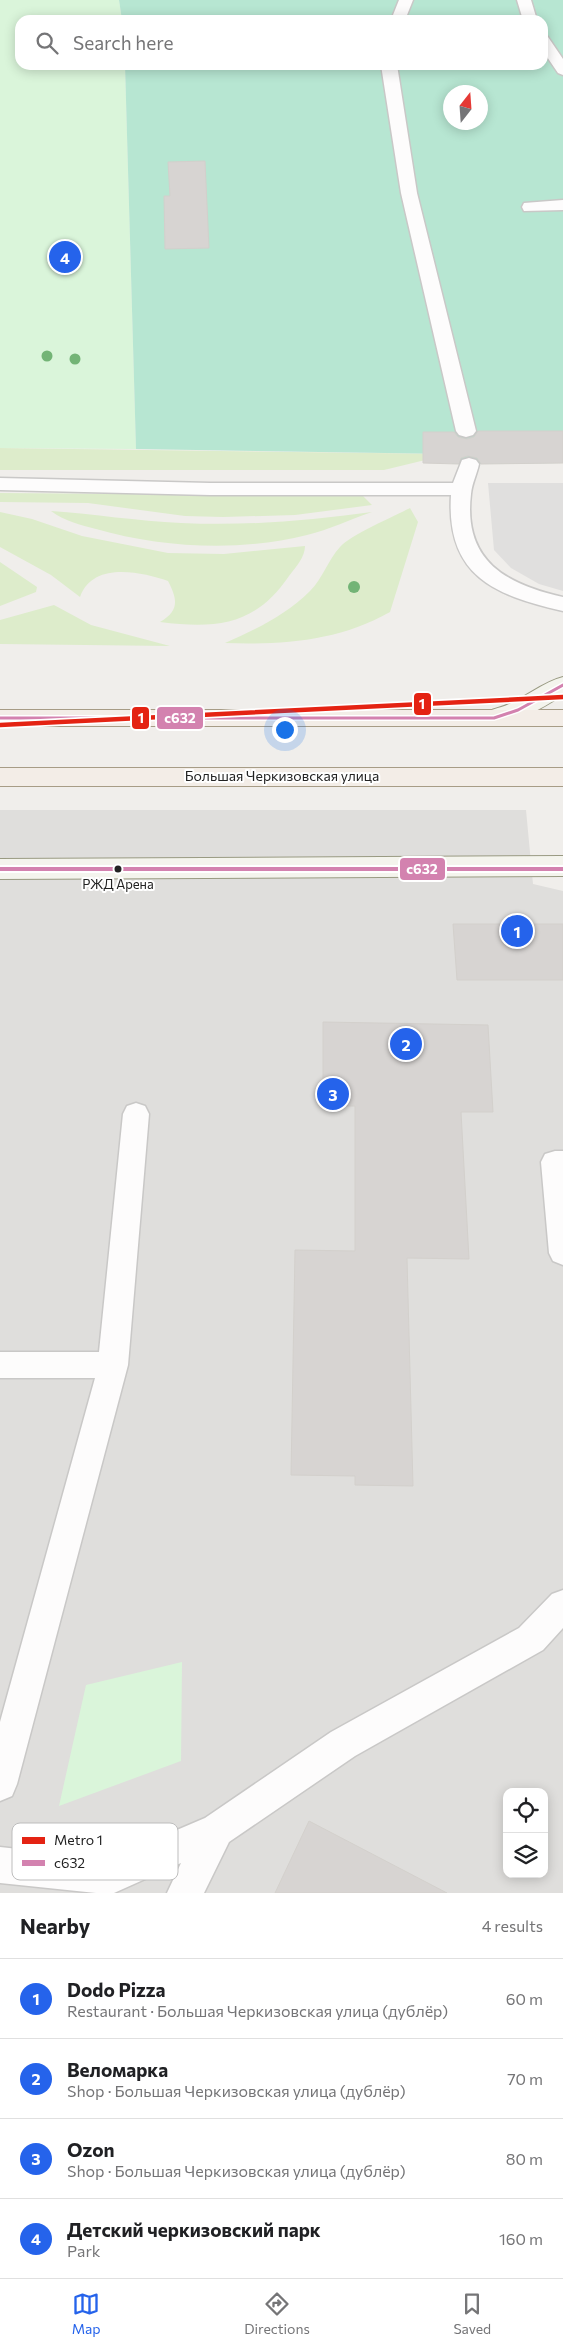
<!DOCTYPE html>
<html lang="en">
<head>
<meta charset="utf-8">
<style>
	body { margin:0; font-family:Commissioner,sans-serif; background:#f2f2f2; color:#202124 }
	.controls { position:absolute; right:15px; bottom:15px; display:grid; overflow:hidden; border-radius:10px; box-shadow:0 2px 12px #0003 }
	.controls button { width:45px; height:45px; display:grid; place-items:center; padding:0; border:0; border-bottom:1px solid #e0e0e0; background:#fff; color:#202124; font:25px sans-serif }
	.compass { position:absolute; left:443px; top:85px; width:45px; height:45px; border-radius:50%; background:#fff; box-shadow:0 2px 12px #0003; rotate:17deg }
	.you { position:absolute; left:284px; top:729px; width:18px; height:18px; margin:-12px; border:4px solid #fff; border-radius:50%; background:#1a73e8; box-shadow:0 0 0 8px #1a73e833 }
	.badge { display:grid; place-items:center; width:32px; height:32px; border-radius:50%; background:#2563eb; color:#fff; font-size:16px; font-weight:700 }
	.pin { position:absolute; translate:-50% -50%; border:2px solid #fff; box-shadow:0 1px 5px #0006 }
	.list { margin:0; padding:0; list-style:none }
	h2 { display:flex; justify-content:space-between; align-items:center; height:65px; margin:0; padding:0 20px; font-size:21px }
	h2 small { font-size:16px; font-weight:400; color:#757577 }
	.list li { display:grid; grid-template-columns:32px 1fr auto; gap:15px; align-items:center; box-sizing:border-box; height:80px; padding:0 20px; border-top:1px solid #e0e0e0 }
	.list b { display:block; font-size:19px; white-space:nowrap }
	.list p { margin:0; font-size:16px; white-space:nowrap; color:#757577 }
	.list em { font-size:16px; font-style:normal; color:#757577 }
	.icon { flex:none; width:28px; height:28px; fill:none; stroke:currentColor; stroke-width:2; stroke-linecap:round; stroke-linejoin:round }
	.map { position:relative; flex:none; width:563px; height:1893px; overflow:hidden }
	.search { position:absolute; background:#fff; box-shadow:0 2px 12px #0003; left:15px; right:15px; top:15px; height:55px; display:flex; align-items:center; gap:12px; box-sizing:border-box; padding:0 18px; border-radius:15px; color:#757577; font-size:19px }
	.sheet { height:385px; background:#fff }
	nav { display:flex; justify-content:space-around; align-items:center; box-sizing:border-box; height:70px; border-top:1px solid #e0e0e0; background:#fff; font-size:14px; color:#757577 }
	nav a { display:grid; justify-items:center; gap:2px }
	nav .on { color:#2563eb }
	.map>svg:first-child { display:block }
	.residential { fill:#dfdedc; fill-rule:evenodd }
	.grass { fill:#ddeccb }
	.park { fill:#daf5da }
	.pitch { fill:#b7e6d2; fill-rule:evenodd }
	.parking { fill:#e0dfde }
	.building { fill:#d7d4d2; stroke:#d3d0cc }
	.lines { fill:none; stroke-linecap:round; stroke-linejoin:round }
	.lane-casing { stroke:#c9c8c7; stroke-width:3 }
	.secondary-casing { stroke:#999a82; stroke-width:2 }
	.primary-casing { stroke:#a79c86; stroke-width:2 }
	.lane { fill:#fdfcfc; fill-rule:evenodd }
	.secondary { fill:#f4f4ed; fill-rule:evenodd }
	.primary { fill:#f3ede7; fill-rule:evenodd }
	.bus-1-far1-casing { stroke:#fff; stroke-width:6 }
	.bus-1-casing { stroke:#fff; stroke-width:8 }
	.bus-1-far1 { stroke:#d382af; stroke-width:3 }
	.bus-1 { stroke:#d382af; stroke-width:4 }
	.metro-1-casing { stroke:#fff; stroke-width:8 }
	.metro-1 { stroke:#e42313; stroke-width:4.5 }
	.tree { fill:#73b476 }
	.bus-dot { fill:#222; stroke:#fff; stroke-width:2 }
	.labels { text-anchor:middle; stroke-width:4; stroke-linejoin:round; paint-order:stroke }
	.bus-label { font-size:13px; fill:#222; stroke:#fff }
	.street-label { font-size:14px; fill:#222; stroke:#fff }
	.key { fill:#fff; stroke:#bdbdbd; stroke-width:1 }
	.key-label { font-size:14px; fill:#222 }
	.line-badge { stroke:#fff; stroke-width:2 }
	.badge-label { font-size:14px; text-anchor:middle; font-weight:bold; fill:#fff }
</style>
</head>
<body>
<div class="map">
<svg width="563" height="1893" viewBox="0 0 563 1893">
	<rect width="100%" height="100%" fill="#f0eeeb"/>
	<!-- residential -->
	<path class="residential" d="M0 810H526L533 884 563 891V1893H0ZM507 1792H544V1874H507Z"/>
	<!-- grass -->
	<path class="grass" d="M0 448 450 454 384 470H0Z
		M0 493 363 496 372 505 295 515 223 517 185 516 88 503 0 502Z
		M410 508 418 522 390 612C339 641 283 645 225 643 255 630 286 615 310 591 323 578 328 560 340 547 350 535 395 516 410 508Z
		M51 511C94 514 137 521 181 523 245 526 308 521 372 512 351 519 329 530 307 535 241 552 162 548 96 529 81 525 64 521 51 511Z
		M0 512 32 519 82 536 168 553 224 554 305 546C305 557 296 567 289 576 255 626 216 629 160 622 179 611 178 600 168 581 141 572 93 561 80 597L51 575 0 547Z
		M0 562 37 587 36 592 0 606Z
		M54 605 91 625 170 646 0 644V620Z"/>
	<!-- park -->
	<path class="park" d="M0 0H119L122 20H20V65H125L136 449 0 448Z
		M182 1662 181 1761 59 1806 86 1685Z"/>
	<!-- pitch -->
	<path class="pitch" d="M119 0H563V463L452 464 450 454 136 449 125 65H543V20H122ZM450 92H480V122H450Z"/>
	<!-- parking -->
	<path class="parking" d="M488 483H563V591L539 584 511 568 494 550Z"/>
	<!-- building -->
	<path class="building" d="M205 161 209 248 165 249 164 196H170L168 162Z
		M478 431H563V463L481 464 477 458 468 456 461 458 459 464 423 463V432H454L458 437 467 439 474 437Z
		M453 924H563V980H457Z
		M323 1022 488 1025 493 1112H461L469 1259 407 1258 413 1486 355 1485V1476L291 1475 295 1250 355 1251V1106H323Z
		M309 1821 447 1893H275Z"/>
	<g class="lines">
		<!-- lane casing -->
		<g class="lane-casing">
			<path id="lane" d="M399 0H413L405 20H391Z
				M517 0H531L537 20H523Z
				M543 35 548 37 563 59V75L558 73 543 51Z
				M381 65H397L417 193 476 431 473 435 466 437 459 435 456 431 401 193Z
				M563 200V210L524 211 522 207 524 203Z
				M469 458 476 460 479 464C477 474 472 483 471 494 463 561 506 584 563 597V611C494 595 446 576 451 495H210L0 490V478L210 483H453L462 460Z
				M136 1103 145 1106 149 1114 128 1365 17 1784 12 1796 0 1801V1722L95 1378H0V1352H99L123 1114 127 1106Z
				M555 1151H563V1265L553 1261 549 1253 541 1162 545 1154Z
				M563 1590V1628L543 1650 355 1756 229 1842 204 1893H167L181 1863 114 1893H96L0 1883V1847L109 1859 205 1818 331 1732 519 1628 552 1594Z"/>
		</g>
		<!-- secondary casing -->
		<g class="secondary-casing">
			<path id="secondary" d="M563 677V695C543 707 509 730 485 724L482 718C488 708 499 709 509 704 528 696 543 682 563 677Z
				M563 856V876L0 879V859Z"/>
		</g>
		<!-- primary casing -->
		<g class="primary-casing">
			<path id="primary" d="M0 710H563V726H0Z
				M0 768H563V786H0Z"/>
		</g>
		<!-- lane -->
		<use href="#lane" class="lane"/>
		<!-- secondary -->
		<use href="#secondary" class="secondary"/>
		<!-- primary -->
		<use href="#primary" class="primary"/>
		<!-- bus-1-far1 casing -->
		<g class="bus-1-far1-casing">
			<path id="bus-1-far1" d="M0 718H494L518 710 563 685"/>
		</g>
		<!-- bus-1 casing -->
		<g class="bus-1-casing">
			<path id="bus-1" d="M0 869H563"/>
		</g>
		<!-- bus-1-far1 -->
		<use href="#bus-1-far1" class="bus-1-far1"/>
		<!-- bus-1 -->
		<use href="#bus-1" class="bus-1"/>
		<!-- metro-1 casing -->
		<g class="metro-1-casing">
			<path id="metro-1" d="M0 725 563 697"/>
		</g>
		<!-- metro-1 -->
		<use href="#metro-1" class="metro-1"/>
	</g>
	<!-- trees -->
	<g class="tree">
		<circle cx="47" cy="356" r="5.5"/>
		<circle cx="75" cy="359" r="5.5"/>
		<circle cx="354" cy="587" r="6"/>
	</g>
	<!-- markers -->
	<circle class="bus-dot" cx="118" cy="869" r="4.5"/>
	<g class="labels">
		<!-- bus labels -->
		<g class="bus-label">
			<text x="118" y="889">РЖД Арена</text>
		</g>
		<!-- street labels -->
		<g class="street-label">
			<text x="282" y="781">Большая Черкизовская улица</text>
		</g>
	</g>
	<!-- legend -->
	<rect x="12" y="1823" width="166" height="57" rx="8" class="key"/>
	<rect x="22" y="1837" width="23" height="7" fill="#e42313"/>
	<rect x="22" y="1860" width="23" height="6" fill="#d382af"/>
	<g class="key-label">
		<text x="54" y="1845">Metro 1</text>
		<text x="54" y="1868">с632</text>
	</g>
	<g class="line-badge">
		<rect x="413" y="692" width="19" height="24" rx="5" fill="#e42313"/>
		<rect x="131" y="706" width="19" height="24" rx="5" fill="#e42313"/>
		<rect x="156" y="706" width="48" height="24" rx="5" fill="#d382af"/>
		<rect x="399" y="857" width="47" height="24" rx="5" fill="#d382af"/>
	</g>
	<g class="badge-label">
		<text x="422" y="709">1</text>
		<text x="141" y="723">1</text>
		<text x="180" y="723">с632</text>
		<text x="422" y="874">с632</text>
	</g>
</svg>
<div class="controls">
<button><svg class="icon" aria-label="locate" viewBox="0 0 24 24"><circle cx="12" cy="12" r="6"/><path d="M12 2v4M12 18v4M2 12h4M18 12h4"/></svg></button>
<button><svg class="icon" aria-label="layers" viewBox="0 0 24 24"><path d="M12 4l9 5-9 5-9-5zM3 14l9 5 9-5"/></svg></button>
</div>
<svg class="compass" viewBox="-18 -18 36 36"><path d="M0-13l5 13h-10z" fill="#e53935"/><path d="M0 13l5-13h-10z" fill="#757577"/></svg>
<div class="you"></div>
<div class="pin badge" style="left:517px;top:931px">1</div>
<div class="pin badge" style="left:406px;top:1044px">2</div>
<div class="pin badge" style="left:333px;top:1094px">3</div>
<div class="pin badge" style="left:65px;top:257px">4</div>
<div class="search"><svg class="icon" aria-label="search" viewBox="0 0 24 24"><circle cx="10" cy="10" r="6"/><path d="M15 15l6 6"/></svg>Search here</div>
</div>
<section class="sheet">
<h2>Nearby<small>4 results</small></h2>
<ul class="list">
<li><span class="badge">1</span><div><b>Dodo Pizza</b><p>Restaurant · Большая Черкизовская улица (дублёр)</p></div><em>60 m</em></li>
<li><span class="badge">2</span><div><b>Веломарка</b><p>Shop · Большая Черкизовская улица (дублёр)</p></div><em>70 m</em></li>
<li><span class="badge">3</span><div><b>Ozon</b><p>Shop · Большая Черкизовская улица (дублёр)</p></div><em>80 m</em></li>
<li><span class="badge">4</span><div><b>Детский черкизовский парк</b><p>Park</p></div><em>160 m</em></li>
</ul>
</section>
<nav>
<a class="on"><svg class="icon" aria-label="map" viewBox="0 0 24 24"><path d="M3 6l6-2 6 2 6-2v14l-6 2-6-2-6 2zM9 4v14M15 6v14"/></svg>Map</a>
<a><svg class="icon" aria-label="directions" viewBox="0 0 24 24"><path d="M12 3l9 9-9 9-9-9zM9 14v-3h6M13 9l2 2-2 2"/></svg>Directions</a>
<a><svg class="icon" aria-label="saved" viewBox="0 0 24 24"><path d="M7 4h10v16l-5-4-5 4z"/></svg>Saved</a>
</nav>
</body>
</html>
